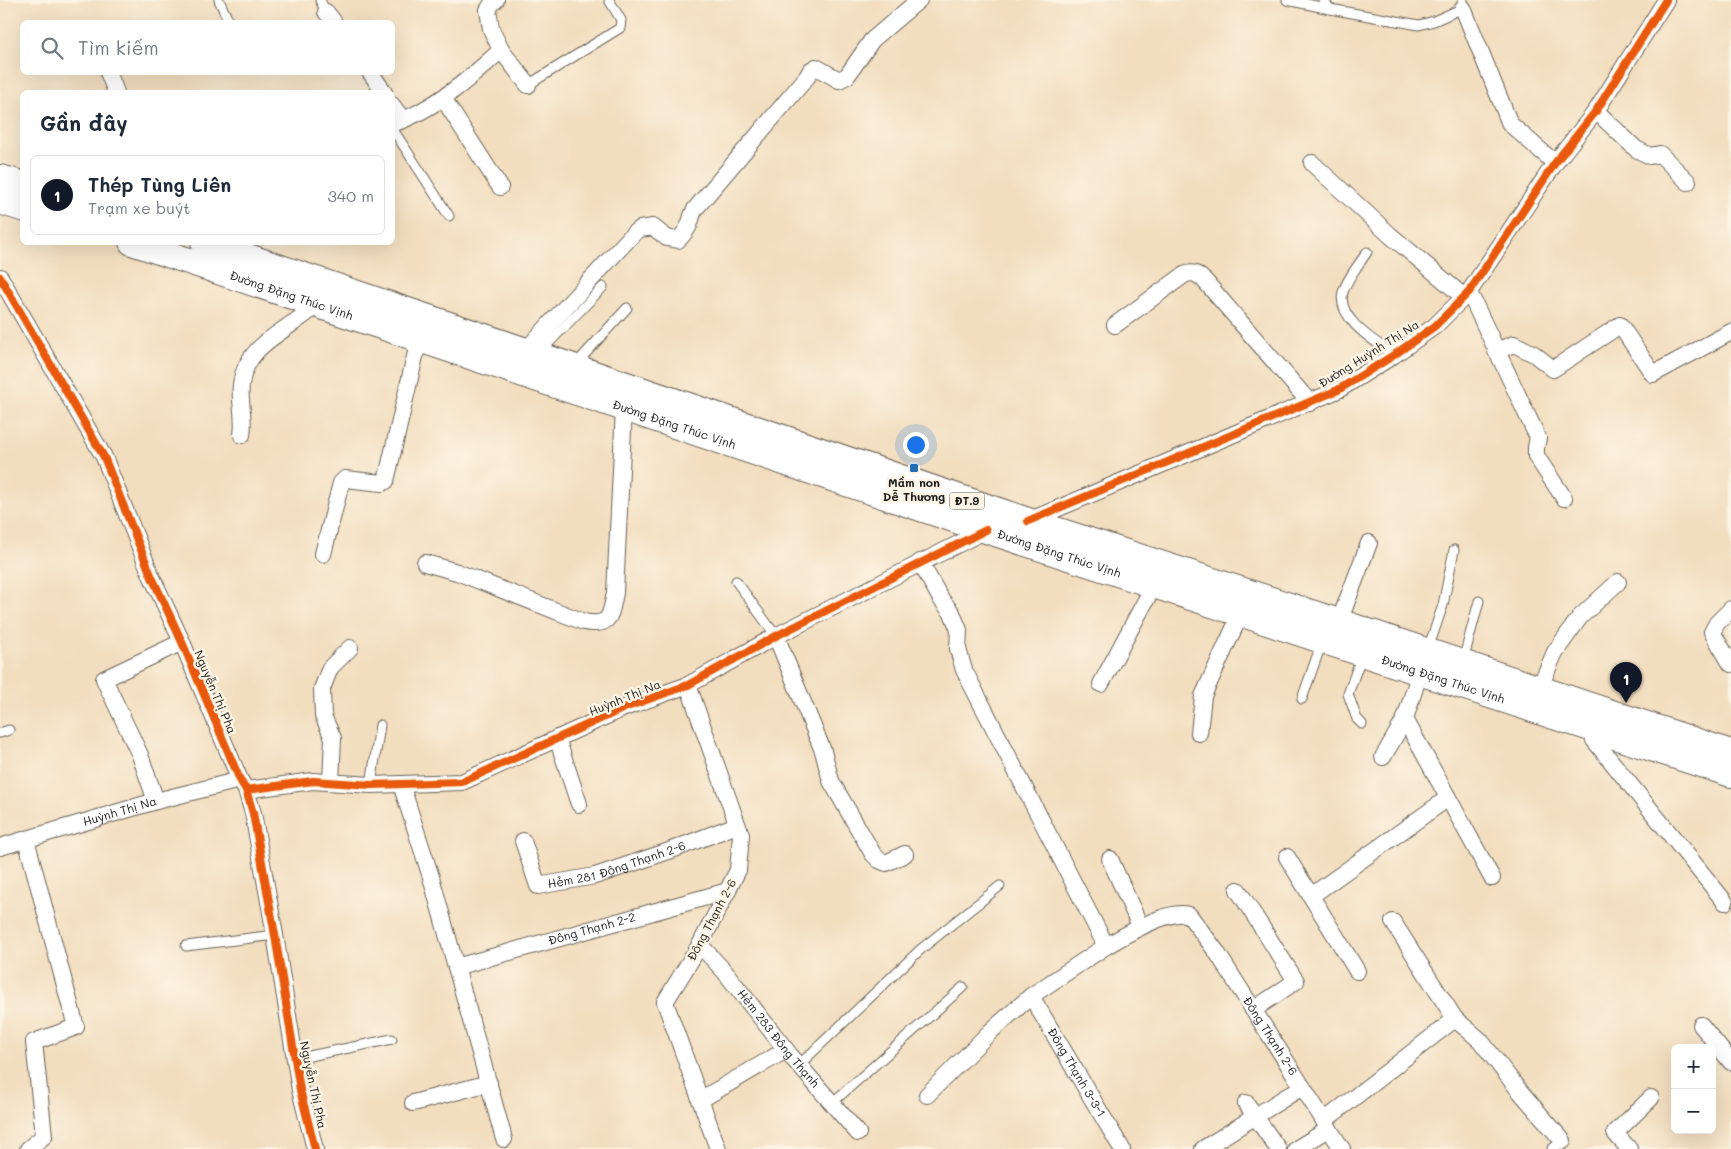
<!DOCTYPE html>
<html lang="vi">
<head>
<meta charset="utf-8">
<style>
	body { margin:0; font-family:Mali,sans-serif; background:#f6f6f7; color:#1f2937 }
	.controls { position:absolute; right:15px; bottom:15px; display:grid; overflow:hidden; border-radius:8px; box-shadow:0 5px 20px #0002 }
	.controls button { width:45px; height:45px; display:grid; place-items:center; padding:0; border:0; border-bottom:1px solid #e0e1e3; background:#fff; color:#1f2937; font:25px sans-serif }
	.you { position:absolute; left:915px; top:444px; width:18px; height:18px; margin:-12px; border:4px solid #fff; border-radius:50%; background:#1a73e8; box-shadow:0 0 0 8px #1a73e833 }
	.badge { display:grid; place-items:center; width:32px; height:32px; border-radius:50%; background:#111827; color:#fff; font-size:16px; font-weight:700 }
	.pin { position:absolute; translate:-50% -41px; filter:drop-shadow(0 1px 2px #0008) }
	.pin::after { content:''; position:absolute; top:26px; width:18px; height:15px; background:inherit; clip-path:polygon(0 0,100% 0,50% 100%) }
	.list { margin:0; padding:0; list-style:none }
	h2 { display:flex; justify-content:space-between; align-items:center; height:65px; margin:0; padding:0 20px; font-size:21px }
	h2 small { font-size:16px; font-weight:400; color:#747a83 }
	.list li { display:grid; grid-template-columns:32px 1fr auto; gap:15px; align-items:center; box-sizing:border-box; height:80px; margin:0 10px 10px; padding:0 10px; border:1px solid #e0e1e3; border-radius:8px }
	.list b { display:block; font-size:19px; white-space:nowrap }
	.list p { margin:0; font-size:16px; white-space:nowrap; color:#747a83 }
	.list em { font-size:16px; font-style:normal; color:#747a83 }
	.icon { flex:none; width:28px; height:28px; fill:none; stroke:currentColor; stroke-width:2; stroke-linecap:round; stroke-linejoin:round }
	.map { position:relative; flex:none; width:1731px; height:1149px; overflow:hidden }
	.search { position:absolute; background:#fff; box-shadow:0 5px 20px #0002; left:20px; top:20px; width:375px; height:55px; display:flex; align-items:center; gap:12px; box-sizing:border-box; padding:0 18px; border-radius:8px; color:#747a83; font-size:19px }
	.panel { position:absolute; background:#fff; box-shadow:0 5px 20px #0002; left:20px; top:90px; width:375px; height:155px; border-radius:8px }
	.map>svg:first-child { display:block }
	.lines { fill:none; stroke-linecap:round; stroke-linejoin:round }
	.service-casing { stroke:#676055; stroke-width:11 }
	.minor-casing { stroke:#676055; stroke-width:18 }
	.primary-casing { stroke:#676055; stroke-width:28 }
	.service { stroke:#fff; stroke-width:9 }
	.minor { stroke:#fff; stroke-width:16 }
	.primary { stroke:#fff; stroke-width:26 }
	.cycleway-casing { stroke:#fcf5e5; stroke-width:11 }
	.cycleway { stroke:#e8590c; stroke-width:8 }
	.poi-dot { fill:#1f6fb2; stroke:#fcf5e5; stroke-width:2 }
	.labels { text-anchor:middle; stroke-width:5; stroke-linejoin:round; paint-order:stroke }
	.shield { fill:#fcf5e5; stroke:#5f5d58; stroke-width:1 }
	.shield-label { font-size:11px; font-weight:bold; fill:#1c1c1c }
	.street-label { font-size:12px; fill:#1c1c1c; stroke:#fcf5e5 }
	.poi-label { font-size:12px; font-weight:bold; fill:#1c1c1c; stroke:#fcf5e5 }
</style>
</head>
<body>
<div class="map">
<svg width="1731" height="1149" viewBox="0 0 1731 1149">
	<rect width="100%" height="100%" fill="#fcf5e5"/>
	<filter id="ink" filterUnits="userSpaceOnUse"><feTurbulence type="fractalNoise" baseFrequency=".02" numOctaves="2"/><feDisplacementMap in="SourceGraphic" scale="10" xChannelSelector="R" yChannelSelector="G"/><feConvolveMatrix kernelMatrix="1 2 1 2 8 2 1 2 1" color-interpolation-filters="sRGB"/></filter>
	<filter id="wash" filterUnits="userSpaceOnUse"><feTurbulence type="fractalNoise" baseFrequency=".0096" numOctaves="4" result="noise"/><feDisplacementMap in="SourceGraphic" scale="20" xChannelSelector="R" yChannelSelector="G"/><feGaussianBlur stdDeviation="1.12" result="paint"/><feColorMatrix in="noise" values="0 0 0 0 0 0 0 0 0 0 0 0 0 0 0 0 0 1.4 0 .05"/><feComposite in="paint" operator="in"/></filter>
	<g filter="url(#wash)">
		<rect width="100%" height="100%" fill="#f2ddbe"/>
	</g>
	<g filter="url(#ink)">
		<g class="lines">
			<!-- service casing -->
			<g class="service-casing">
				<path id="service" d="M219 0 229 22
					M320 0 326 12
					M1287 0 1330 9
					M1323 0 1330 9 1419 25 1434 21 1463 8V0
					M528 85 620 28 621 20 609 0
					M392 128 449 216
					M1367 252C1359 265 1347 278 1343 292 1336 319 1376 342 1394 355
					M539 353 603 287
					M575 365 627 308
					M736 581 776 636
					M1428 649 1443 605 1454 550
					M1362 655 1348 694 1357 719 1362 724
					M1463 661 1479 601
					M1302 699 1322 642
					M0 733 9 730
					M371 785 380 725
					M186 946 275 935
					M295 1059 392 1039
					M799 1065 921 949 1000 886
					M832 1103 963 987
					M1552 1149 1563 1141"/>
			</g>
			<!-- minor casing -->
			<g class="minor-casing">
				<g id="minor">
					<path d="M1463 8 1510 124 1555 163"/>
					<path d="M326 12 334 22"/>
					<path d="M501 50 528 85"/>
					<path d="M108 72 116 92"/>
					<path d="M370 72 384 92"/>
					<path d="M443 98 500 187"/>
					<path d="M392 105 403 120"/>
					<path d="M1596 111 1636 149 1650 156 1660 154 1688 182"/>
					<path d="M392 124C432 111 471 78 501 50L491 29 488 10 493 2 496 0"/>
					<path d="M1312 163 1390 235 1464 297"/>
					<path d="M0 277 104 457 151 575 182 642 240 780 246 790 253 813 275 935 300 1090 315 1149"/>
					<path d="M1469 292 1538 438 1536 447V456L1564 498"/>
					<path d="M1115 325 1184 275C1193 271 1197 274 1204 280L1310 403"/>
					<path d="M525 351 634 233 640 229 653 227 667 238 678 240C682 236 687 230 689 225 692 219 691 214 696 208L807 77 811 70 816 67 839 80 847 76 872 40 919 0"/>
					<path d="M1496 351 1514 344 1534 354 1553 369 1620 325 1653 374 1731 332"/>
					<path d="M242 435C245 418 239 401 241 384 246 346 281 334 308 312L310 302"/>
					<path d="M1028 521 1338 390 1394 355 1435 326 1469 292 1555 163 1596 111 1666 0"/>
					<path d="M323 554 341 483 345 479 382 483 386 481 419 339"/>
					<path d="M920 562 941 599 952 613 959 630 958 649 964 670 1106 946 1031 996 991 1031 927 1095"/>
					<path d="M425 563 457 572 584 622C611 627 610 616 615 593L624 408"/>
					<path d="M1731 609 1717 623 1712 632 1731 664"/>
					<path d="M1339 622 1369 543"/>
					<path d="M776 636 823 751 831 781 873 854 879 860 886 863 905 854"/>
					<path d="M1420 672 1405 719 1492 878"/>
					<path d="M1101 684 1154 585"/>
					<path d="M688 685 741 835 738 870 700 945 665 1002 718 1149"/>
					<path d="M1539 689 1555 652 1580 617 1618 582"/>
					<path d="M1596 731 1594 740 1725 902"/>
					<path d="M1199 733 1203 696 1241 613"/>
					<path d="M557 738 579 804"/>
					<path d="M1383 757 1405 719"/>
					<path d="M331 782 333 738 323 716 322 689 330 668 350 648"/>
					<path d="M401 784 431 877 504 1139"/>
					<path d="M246 790 313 781 371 785 462 782 624 708 688 685 776 636 986 530"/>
					<path d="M156 801 140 755 104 679 182 642"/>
					<path d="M26 839 76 1027 34 1042 44 1136 28 1149"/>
					<path id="s1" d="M523 841 538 886 595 876 669 851 737 825"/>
					<path id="s2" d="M0 847 156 801 240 780"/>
					<path d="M1287 857 1357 971"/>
					<path d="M1110 859 1140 926"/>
					<path d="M1238 890 1296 981 1253 1010"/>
					<path d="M1311 896 1448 798"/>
					<path d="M1393 922 1455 1019"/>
					<path id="s3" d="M700 945 725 972 790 1055 858 1133"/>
					<path id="s4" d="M1106 946C1124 936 1169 908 1189 915L1216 951 1342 1149"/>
					<path id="s5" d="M456 967 728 891"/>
					<path id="s6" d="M1031 996 1122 1149"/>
					<path d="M1701 1025 1731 1062"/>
					<path d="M700 1100 786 1050"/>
					<path d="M413 1103 489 1083"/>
					<path d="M1246 1103 1278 1149"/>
					<path d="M1324 1121 1455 1019 1480 1040 1518 1089 1563 1141"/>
					<path d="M1203 1149 1302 1087"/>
					<path d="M1296 1149 1329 1129"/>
					<path d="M1629 1149 1615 1133 1651 1098"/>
				</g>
			</g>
			<!-- primary casing -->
			<g class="primary-casing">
				<g id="primary">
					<path d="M0 178 22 184"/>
					<path d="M0 201 22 208"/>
					<path id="s7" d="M132 242 986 530 1731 774"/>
					<path d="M204 242 1028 521 1339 622 1731 753"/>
				</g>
			</g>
			<!-- service -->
			<use href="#service" class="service"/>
			<!-- minor -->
			<use href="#minor" class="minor"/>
			<!-- primary -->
			<use href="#primary" class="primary"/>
			<!-- cycleway casing -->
			<g class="cycleway-casing">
				<path id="cycleway" d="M0 277 104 457 151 575 182 642 240 780 246 790 253 813 275 935 300 1090 315 1149
					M1028 521 1338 390 1394 355 1435 326 1469 292 1555 163 1596 111 1666 0
					M246 790 313 781 371 785 462 782 624 708 688 685 776 636 986 530"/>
			</g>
			<!-- cycleway -->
			<use href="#cycleway" class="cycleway"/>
		</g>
	</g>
	<!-- markers -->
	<rect class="poi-dot" x="909" y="463" width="10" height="10" rx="2.5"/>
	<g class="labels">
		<!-- shield labels -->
		<rect class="shield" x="949.5" y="492.5" width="35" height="17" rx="4"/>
		<g class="shield-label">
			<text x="967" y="505">ĐT.9</text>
		</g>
		<!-- street labels -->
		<g class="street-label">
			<text dy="4" stroke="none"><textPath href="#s7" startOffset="168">Đường Đặng Thúc Vịnh</textPath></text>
			<text transform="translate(1369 354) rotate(-32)" y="4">Đường Huỳnh Thị Na</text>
			<text dy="4" stroke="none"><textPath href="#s7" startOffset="572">Đường Đặng Thúc Vịnh</textPath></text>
			<text dy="4" stroke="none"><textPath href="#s7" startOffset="978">Đường Đặng Thúc Vịnh</textPath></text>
			<text dy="4" stroke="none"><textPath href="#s7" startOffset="1382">Đường Đặng Thúc Vịnh</textPath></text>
			<text transform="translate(215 692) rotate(67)" y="4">Nguyễn Thị Pha</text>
			<text transform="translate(625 698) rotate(-22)" y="4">Huỳnh Thị Na</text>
			<text dy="4" stroke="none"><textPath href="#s2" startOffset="125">Huỳnh Thị Na</textPath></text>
			<text dy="4" stroke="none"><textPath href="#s1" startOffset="129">Hẻm 281 Đông Thạnh 2-6</textPath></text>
			<text transform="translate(712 920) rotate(-62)" y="4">Đông Thạnh 2-6</text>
			<text dy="4" stroke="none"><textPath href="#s5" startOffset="141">Đông Thạnh 2-2</textPath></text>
			<text dy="4" stroke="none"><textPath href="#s4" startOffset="236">Đông Thạnh 2-6</textPath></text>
			<text dy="4" stroke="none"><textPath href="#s3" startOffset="122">Hẻm 283 Đông Thạnh</textPath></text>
			<text dy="4" stroke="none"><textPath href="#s6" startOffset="89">Đông Thạnh 3-3-1</textPath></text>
			<text transform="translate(313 1085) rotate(78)" y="4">Nguyễn Thị Pha</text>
		</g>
		<!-- poi labels -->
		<g class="poi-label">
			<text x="914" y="487">Mầm non<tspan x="914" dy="14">Dễ Thương</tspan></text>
		</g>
	</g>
</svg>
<div class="controls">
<button>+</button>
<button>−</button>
</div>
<div class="you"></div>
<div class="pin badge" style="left:1626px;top:703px">1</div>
<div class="search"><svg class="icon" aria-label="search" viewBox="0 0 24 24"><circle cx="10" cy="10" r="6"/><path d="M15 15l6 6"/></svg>Tìm kiếm</div>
<section class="panel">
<h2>Gần đây<small></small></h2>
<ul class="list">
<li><span class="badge">1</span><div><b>Thép Tùng Liên</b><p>Trạm xe buýt</p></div><em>340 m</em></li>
</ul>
</section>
</div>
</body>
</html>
